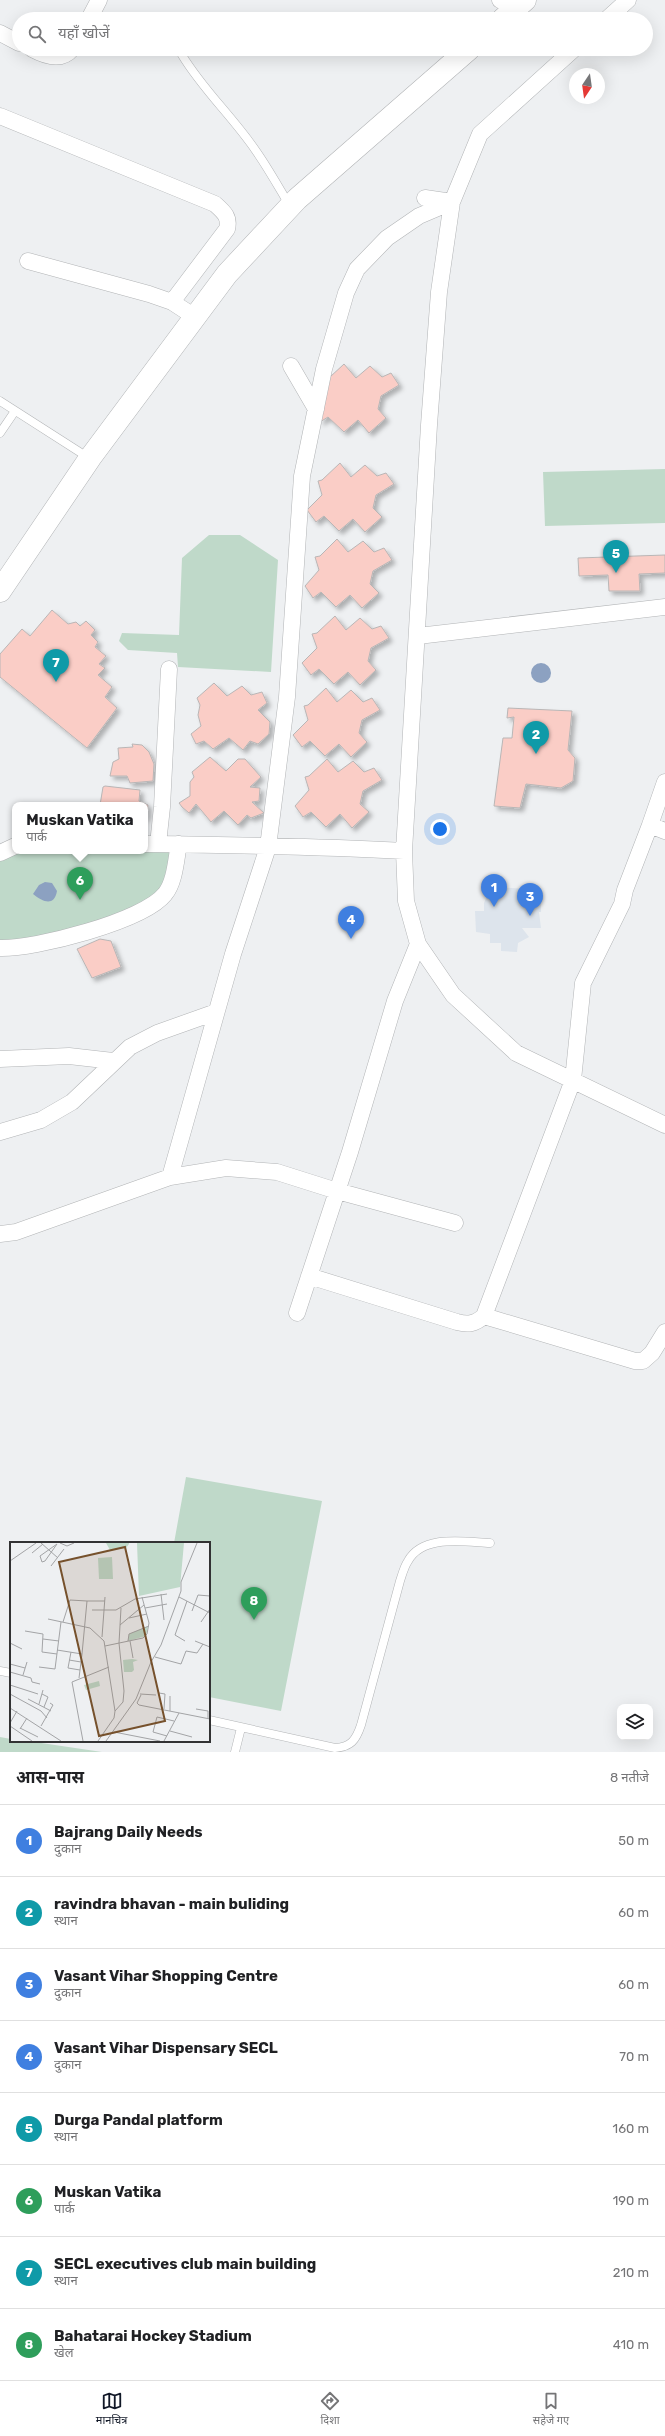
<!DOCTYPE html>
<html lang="hi">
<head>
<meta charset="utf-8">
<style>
	body { margin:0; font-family:Rubik,"Noto Sans Devanagari",sans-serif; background:#f6f6f6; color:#202124 }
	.controls { position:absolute; right:12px; bottom:12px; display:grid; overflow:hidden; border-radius:8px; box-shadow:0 4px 16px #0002 }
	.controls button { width:36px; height:36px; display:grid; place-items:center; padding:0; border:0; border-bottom:1px solid #e0e0e0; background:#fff; color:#202124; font:20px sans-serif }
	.compass { position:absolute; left:569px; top:68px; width:36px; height:36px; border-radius:50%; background:#fff; box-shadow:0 4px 16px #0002; rotate:193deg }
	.you { position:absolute; left:440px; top:829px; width:14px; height:14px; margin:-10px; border:3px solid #fff; border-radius:50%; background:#1a73e8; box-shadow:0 0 0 6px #1a73e833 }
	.badge { display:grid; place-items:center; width:26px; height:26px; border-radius:50%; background:#111827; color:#fff; font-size:13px; font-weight:700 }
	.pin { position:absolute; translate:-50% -33px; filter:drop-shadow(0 1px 2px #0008) }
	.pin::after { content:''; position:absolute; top:21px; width:14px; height:12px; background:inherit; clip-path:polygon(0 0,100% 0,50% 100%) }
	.popup { position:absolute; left:12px; top:802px; width:136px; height:52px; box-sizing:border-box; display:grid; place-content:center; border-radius:8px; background:#fff; filter:drop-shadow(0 1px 3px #0005); font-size:13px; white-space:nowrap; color:#757577 }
	.popup b { font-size:15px; color:#202124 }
	.popup::after { content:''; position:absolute; left:50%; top:100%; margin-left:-8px; border:8px solid transparent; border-top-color:#fff }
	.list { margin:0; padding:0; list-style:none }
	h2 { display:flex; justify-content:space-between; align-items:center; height:52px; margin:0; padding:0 16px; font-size:17px }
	h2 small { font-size:13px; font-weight:400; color:#757577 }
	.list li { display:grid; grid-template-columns:26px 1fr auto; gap:12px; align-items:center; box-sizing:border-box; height:72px; padding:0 16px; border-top:1px solid #e0e0e0 }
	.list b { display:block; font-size:15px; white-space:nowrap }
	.list p { margin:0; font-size:13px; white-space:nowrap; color:#757577 }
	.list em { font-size:13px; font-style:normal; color:#757577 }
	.icon { flex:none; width:22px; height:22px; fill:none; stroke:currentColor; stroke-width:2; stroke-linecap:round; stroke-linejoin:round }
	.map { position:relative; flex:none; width:665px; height:1752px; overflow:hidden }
	.search { position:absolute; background:#fff; box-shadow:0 4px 16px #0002; left:12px; right:12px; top:12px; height:44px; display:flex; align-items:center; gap:10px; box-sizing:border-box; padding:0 14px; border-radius:22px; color:#757577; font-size:15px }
	.sheet { height:628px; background:#fff }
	nav { display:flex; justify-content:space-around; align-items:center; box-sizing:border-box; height:56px; border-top:1px solid #e0e0e0; background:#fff; font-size:11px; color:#757577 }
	nav a { display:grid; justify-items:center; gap:2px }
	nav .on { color:#111827 }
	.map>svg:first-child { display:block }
	.built { fill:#dde4ec }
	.green { fill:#bfd9c9 }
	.water { fill:#8ca1c1 }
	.building { fill:#facdc6; stroke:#b9b6b6; filter:url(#shadow) }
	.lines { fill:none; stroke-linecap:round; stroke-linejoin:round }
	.lane-casing { stroke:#b2b4b6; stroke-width:9 }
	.street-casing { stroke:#b2b4b6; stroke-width:17 }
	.primary-casing { stroke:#b2b4b6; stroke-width:23 }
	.lane { stroke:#fff; stroke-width:8 }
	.street { stroke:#fff; stroke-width:16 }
	.primary { stroke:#fff; stroke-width:22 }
	.inset-road { fill:none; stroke:#a3a4a6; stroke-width:1 }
	.view { fill:#76512c; fill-opacity:0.15; stroke:#76512c; stroke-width:2 }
	.inset-edge { fill:none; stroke:#323233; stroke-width:2 }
</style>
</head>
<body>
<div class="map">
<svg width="665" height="1752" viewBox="0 0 665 1752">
	<defs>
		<filter id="shadow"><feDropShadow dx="3.5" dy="3.5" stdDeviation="2" flood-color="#0004"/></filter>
	</defs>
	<rect width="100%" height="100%" fill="#eef0f2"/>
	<!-- built -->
	<path class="built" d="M496 887 526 889 541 903V912H539L541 928H522L529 937 518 943 517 952 501 951V943H490V934L476 932 475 911H484V903L487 896 497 895Z"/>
	<!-- green -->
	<path class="green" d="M665 469V523L545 526 543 472Z
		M209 535H240L278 560 271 672 178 667 177 653 128 650 119 641 122 633 179 635 182 558Z
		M179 844 173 875 153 906 0 948V853L15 851H145Z
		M186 1477 322 1501 281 1711 209 1697V1543H174Z
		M0 1737 11 1739V1741H28L102 1752H0Z"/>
	<!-- water -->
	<path class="water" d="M531 673a10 10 0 1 1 20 0a10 10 0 1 1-20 0Z
		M45 882 52 883 57 891C54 907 43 902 33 894L39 885Z"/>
	<!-- building -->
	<path class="building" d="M344 364 356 378 370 366 382 377 391 373 399 385 381 396 378 409 386 418 369 433 358 420 344 432 328 417 320 422 330 377Z
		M340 463 351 477 365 465 377 476 386 473 394 484 376 495 373 508 382 517 365 532 353 519 339 531 324 516 316 522 307 510 322 495 318 481 322 480Z
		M337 539 348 552 363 541 374 552 384 548 392 560 373 571 370 584 379 593 362 608 350 595 336 607 321 592 313 598 305 586 319 570 315 557 320 556Z
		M665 555V573L639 574 640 591H609L608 575 579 576 578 558Z
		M52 610 68 624 76 622 80 626 86 621 95 630 91 635 98 642 95 647 106 656 99 664 105 668 98 675 112 687 105 697 117 708 87 748 0 677V654L22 629 30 636Z
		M335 616 346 630 360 618 372 629 381 626 389 638 371 648 368 661 376 670 360 685 348 672 334 684 319 669 311 675 302 663 317 648 312 634 317 633Z
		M214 683 227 696 242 686 251 695 262 692 267 703 258 710 270 722 269 734 258 744 250 741 243 750 229 738 213 749 204 741 196 744 191 734 201 726 198 715 200 705 197 698Z
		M326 688 337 702 351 690 363 702 372 698 380 710 362 720 359 733 367 742 351 757 339 744 325 756 310 741 302 747 293 735 308 720 304 706 308 705Z
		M508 708 572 711 568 750 575 758 573 781 561 788 526 784 520 808 494 806 503 738H512L514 717 507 718Z
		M132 744 142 745 149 752 154 764 153 781 130 783 127 776H110L113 762 119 759 118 748 133 747Z
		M210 757 226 771 238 759H245L261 777 250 787 260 788 259 801 252 802 264 813 251 818 247 815 238 825 224 811 211 822 196 804 189 813 182 807 179 803 190 796V782L194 777 192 772Z
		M327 759 338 772 353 761 364 772 374 768 382 780 363 791 360 804 369 812 352 828 340 814 326 827 311 812 303 817 295 806 309 790 305 777 309 776Z
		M105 786 140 790 139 801 148 805 147 818H145V805H100L103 787Z
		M100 939 111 941 121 967 92 978 77 949Z"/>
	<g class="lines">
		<!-- lane casing -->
		<g class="lane-casing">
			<path id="lane" d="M182 55C203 90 233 117 256 151 268 168 279 188 290 206
				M0 401 89 458
				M0 433 15 411
				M0 1671 11 1673
				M209 1720 335 1748C351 1747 356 1740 361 1725L400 1581C402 1575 404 1567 408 1561 423 1534 465 1542 490 1543
				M235 1752 241 1728"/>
		</g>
		<!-- street casing -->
		<g class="street-casing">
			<path id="street" d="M500 0 516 8
				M89 19 99 0
				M607 19 628 0
				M0 33 19 43
				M32 49C45 56 61 62 72 49
				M574 49 480 134 452 202 439 292 429 425 404 851 406 901 418 944 453 995 516 1053 665 1125
				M0 116 215 204C224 212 230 217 227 229L172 302
				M425 198 452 202
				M28 261 149 294 172 302 195 317
				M291 366 316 409
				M418 636 665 607
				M665 782 650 825 665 831
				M145 844C231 845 318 846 404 851
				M158 844 162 807 169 669
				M0 853 15 846
				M0 948C35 949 144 921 165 894 175 882 176 859 179 844
				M0 1059 69 1056 113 1061
				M0 1132 41 1120 72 1102 130 1047 157 1033 216 1012
				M170 1177 233 954 268 847 287 697 302 476 324 369 346 293 357 269 387 238 419 216 452 202
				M0 1234 16 1232 170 1177 226 1168 277 1172 337 1191 455 1223
				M309 1276 457 1322C468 1325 475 1324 484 1316L573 1080 583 983 622 904 625 890 650 825
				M297 1313 350 1152 395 1001 418 944
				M484 1316 635 1361H643L652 1353 665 1332"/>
		</g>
		<!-- primary casing -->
		<g class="primary-casing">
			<path id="primary" d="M503 19 525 0
				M0 591 90 458 227 274 297 199 469 49"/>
		</g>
		<!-- lane -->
		<use href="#lane" class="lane"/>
		<!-- street -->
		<use href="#street" class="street"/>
		<!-- primary -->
		<use href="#primary" class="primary"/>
	</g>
	<!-- overview -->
	<g transform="translate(10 1542)">
		<rect width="200" height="200" fill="#eef0f2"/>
		<path d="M96 1H119V2L116 6 100 8ZM127 1H174L170 45 129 54ZM102 15 103 37H89L88 16ZM138 84 136 94 118 99 119 92ZM122 117 128 118 123 120 124 128 122 130H114L113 118ZM89 139 90 144 76 148 74 143Z" fill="#bfd9c9"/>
		<path class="inset-road" d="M31 1 48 16M50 1 57 4 64 1M47 2 35 19 32 20 30 14ZM22 11 33 2M0 19 26 1M41 24 54 7M151 52 154 78M169 55 200 71M135 66 157 62M82 68H106L125 57 157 52M182 69 188 53 200 54M119 76 137 72M38 77 80 86 94 99 105 169 104 176 88 199M53 80 60 58 77 59M191 80 200 67M110 83 134 63M15 89 33 92 32 110 47 112M92 95 95 55M33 97 49 99M118 99 119 92 139 84M120 99 123 116M175 99 165 93 177 59M185 99 200 105M0 101 12 107M95 104 133 96 137 92 139 81 132 55M47 108 72 112 69 136M61 110 58 126 70 128M72 112 77 59H95M145 115 171 122 176 109 187 111 193 102M59 118 71 120M0 122 15 126M29 125 45 127 51 80M0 130 21 136 22 140 30 142M13 133 17 120M0 143 28 152M149 151 155 152 154 167M0 152 31 169 37 176M32 152 38 155 34 165M130 152 146 153M131 153 127 161 129 163 200 177M160 154V169M18 157 41 169M29 162 33 148M0 166 51 199M186 167 198 169V177M105 169 113 160 114 149 109 101 111 66M0 181 7 169M0 184 22 199M31 184 43 163 40 161M10 186 28 195M10 187 17 176M160 189 182 195M104 190 150 199M157 194 143 190 147 175 164 179M73 199 62 140 99 125M96 199 126 157 141 120 151 103 171 49V40L187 1M154 199 169 171"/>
		<path class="view" d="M115 5 155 179 89 194 49 20Z"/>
		<rect width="200" height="200" class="inset-edge"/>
	</g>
</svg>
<div class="controls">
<button><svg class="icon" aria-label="layers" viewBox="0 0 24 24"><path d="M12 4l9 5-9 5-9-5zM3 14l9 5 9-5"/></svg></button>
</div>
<svg class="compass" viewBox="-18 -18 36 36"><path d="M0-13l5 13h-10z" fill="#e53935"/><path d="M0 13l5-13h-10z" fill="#757577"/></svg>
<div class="you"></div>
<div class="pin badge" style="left:494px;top:907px;background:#3f7fe0">1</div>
<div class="pin badge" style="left:536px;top:754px;background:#0f9aa8">2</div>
<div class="pin badge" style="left:530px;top:916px;background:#3f7fe0">3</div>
<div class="pin badge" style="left:351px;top:939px;background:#3f7fe0">4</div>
<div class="pin badge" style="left:616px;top:573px;background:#0f9aa8">5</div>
<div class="pin badge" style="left:80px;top:900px;background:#2e9e5b">6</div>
<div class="popup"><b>Muskan Vatika</b>पार्क</div>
<div class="pin badge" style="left:56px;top:682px;background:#0f9aa8">7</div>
<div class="pin badge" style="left:254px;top:1620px;background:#2e9e5b">8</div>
<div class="search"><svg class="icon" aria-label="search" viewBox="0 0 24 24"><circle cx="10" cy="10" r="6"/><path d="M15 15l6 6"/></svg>यहाँ खोजें</div>
</div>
<section class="sheet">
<h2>आस-पास<small>8 नतीजे</small></h2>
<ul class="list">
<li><span class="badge" style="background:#3f7fe0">1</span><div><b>Bajrang Daily Needs</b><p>दुकान</p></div><em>50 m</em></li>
<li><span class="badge" style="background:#0f9aa8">2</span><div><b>ravindra bhavan - main buliding</b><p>स्थान</p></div><em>60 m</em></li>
<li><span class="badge" style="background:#3f7fe0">3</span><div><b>Vasant Vihar Shopping Centre</b><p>दुकान</p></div><em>60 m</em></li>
<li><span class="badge" style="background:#3f7fe0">4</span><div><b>Vasant Vihar Dispensary SECL</b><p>दुकान</p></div><em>70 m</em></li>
<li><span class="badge" style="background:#0f9aa8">5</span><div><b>Durga Pandal platform</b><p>स्थान</p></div><em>160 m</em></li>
<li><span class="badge" style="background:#2e9e5b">6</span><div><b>Muskan Vatika</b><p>पार्क</p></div><em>190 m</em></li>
<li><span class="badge" style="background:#0f9aa8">7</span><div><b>SECL executives club main building</b><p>स्थान</p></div><em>210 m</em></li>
<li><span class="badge" style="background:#2e9e5b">8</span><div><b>Bahatarai Hockey Stadium</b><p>खेल</p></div><em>410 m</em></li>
</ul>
</section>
<nav>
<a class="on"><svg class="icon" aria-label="map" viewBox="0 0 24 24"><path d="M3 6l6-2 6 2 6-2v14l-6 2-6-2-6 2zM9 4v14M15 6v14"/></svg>मानचित्र</a>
<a><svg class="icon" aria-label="directions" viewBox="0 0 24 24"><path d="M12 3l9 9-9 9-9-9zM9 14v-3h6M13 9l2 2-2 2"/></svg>दिशा</a>
<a><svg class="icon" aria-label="saved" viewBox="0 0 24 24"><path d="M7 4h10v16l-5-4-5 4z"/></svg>सहेजे गए</a>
</nav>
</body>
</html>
